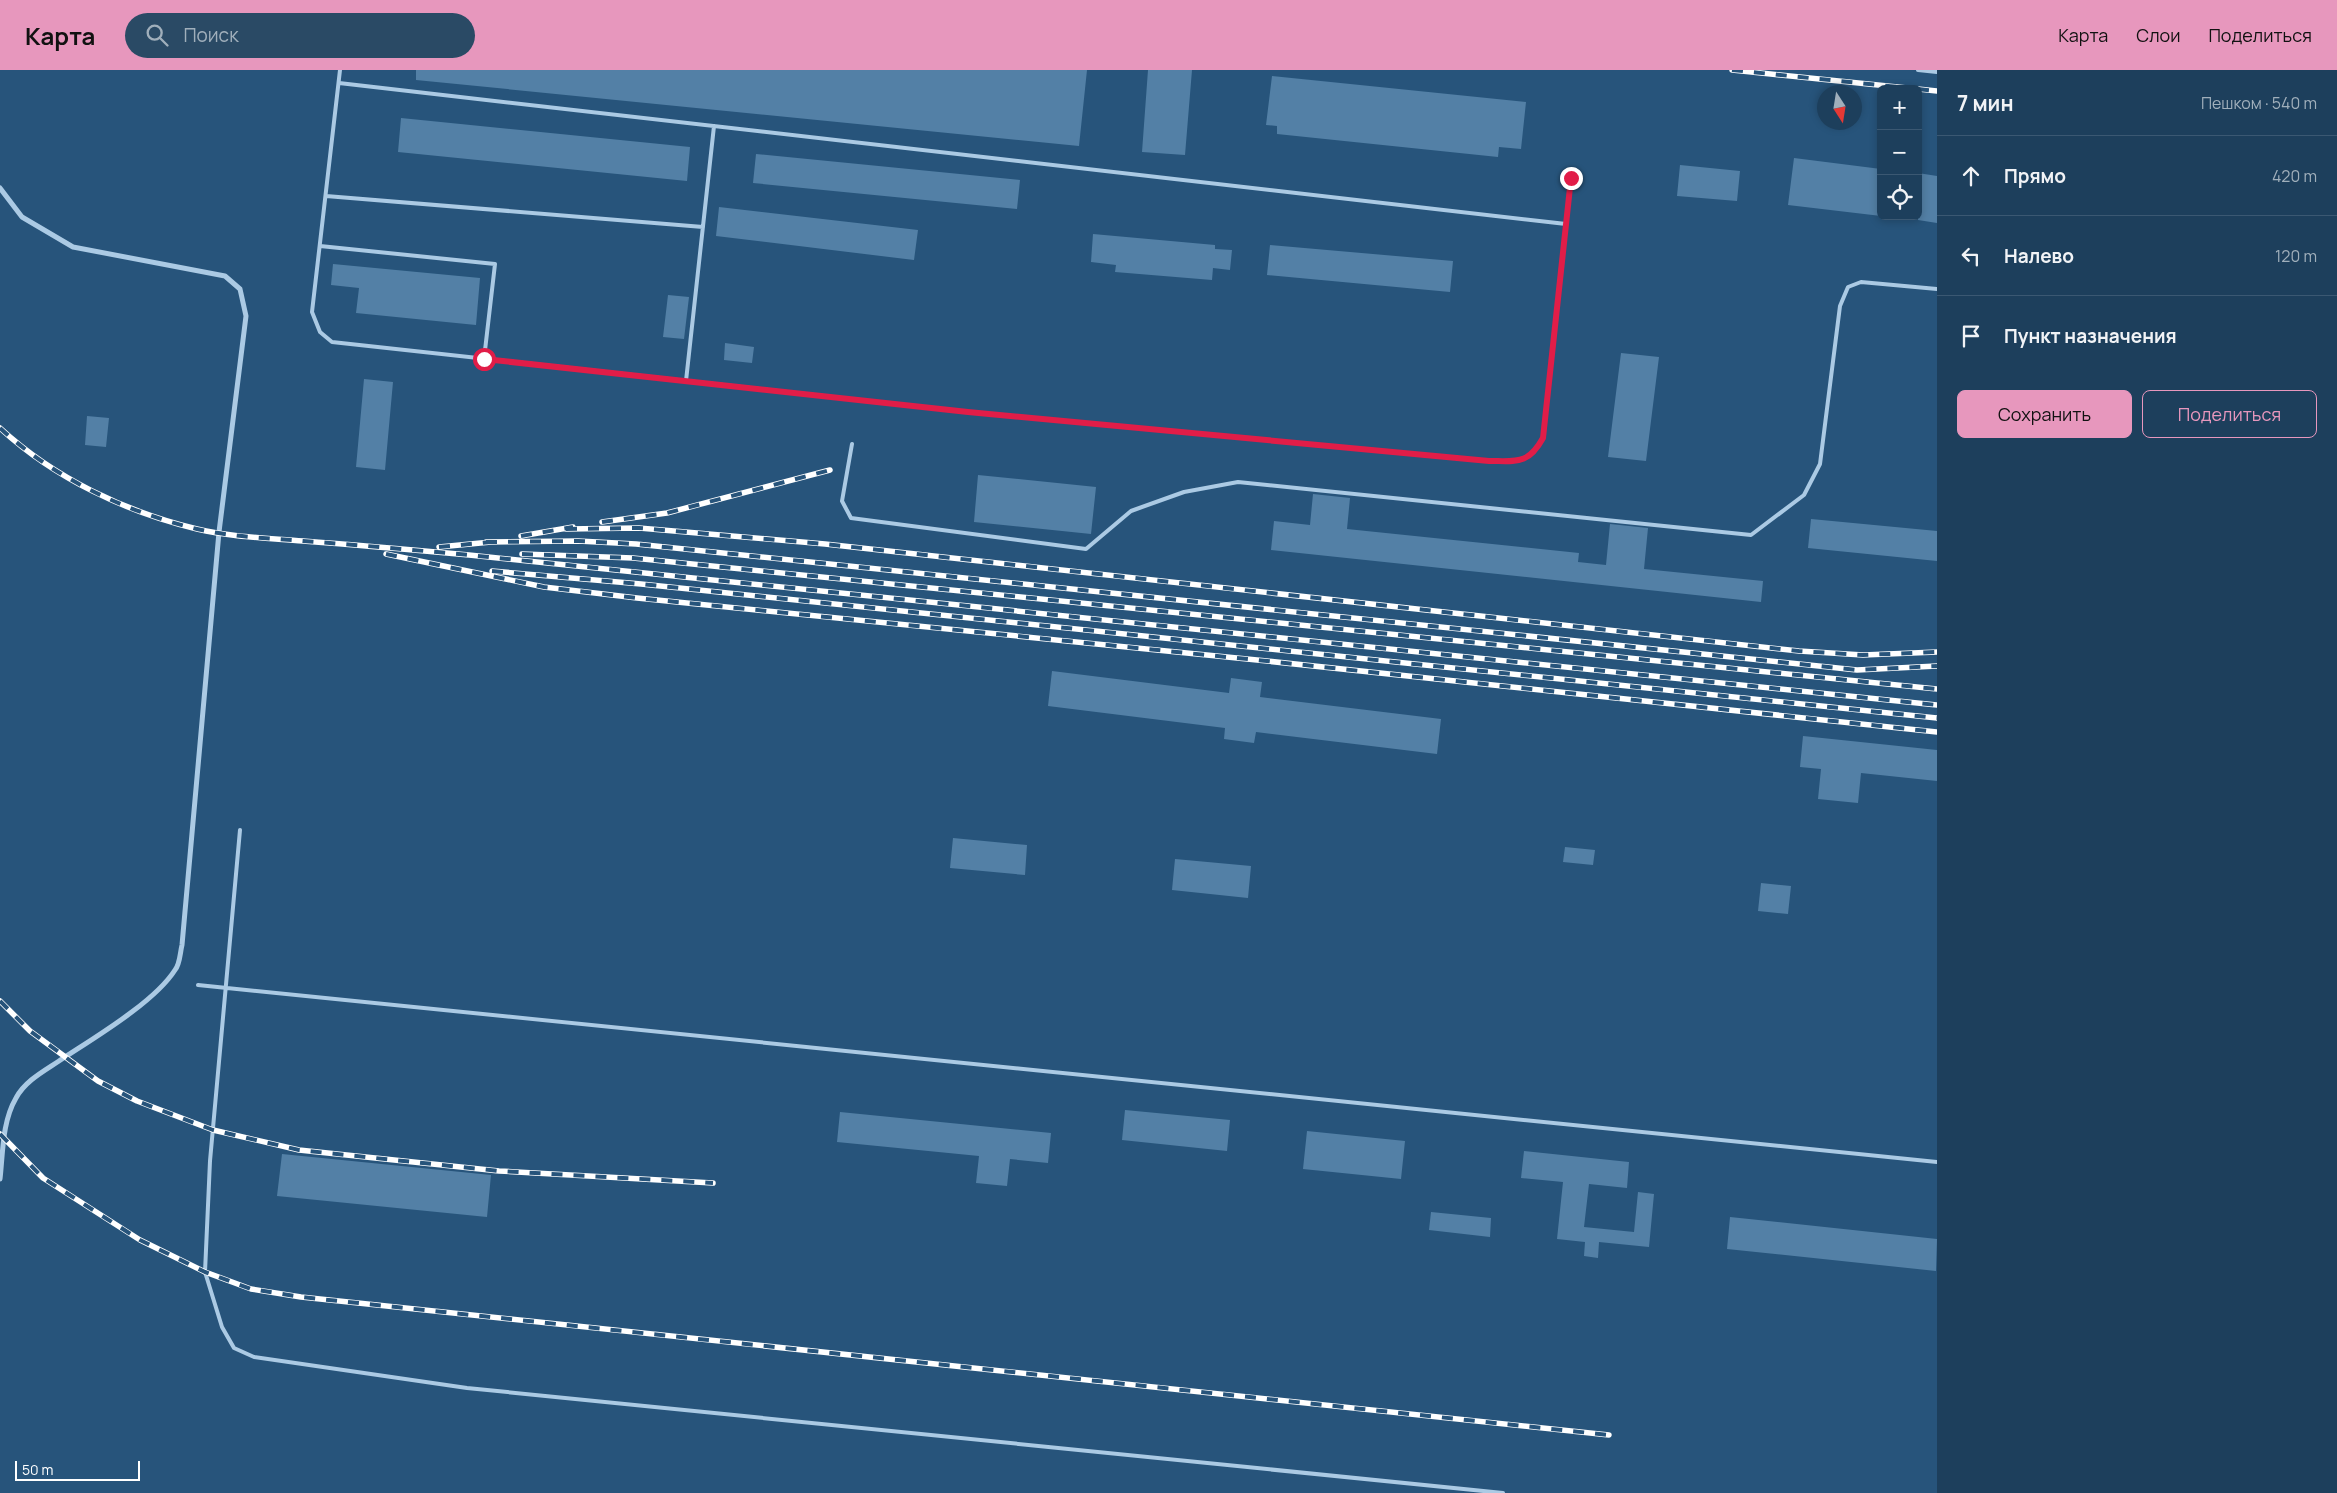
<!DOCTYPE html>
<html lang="ru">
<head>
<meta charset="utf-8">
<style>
	body { margin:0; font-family:Manrope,sans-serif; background:#2a4a65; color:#f1f3f6 }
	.controls { position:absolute; right:15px; top:15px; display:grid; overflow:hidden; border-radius:8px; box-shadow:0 2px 8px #0003 }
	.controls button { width:45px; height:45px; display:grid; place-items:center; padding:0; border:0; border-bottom:1px solid #3b5872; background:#1d3f5c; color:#f1f3f6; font:25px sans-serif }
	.compass { position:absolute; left:1817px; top:15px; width:45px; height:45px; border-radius:50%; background:#1d3f5c; box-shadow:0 2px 8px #0003; rotate:168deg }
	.scale { position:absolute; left:15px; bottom:12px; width:125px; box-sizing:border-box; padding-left:5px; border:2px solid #fff; border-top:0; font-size:14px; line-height:18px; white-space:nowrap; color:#fff; -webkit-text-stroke:4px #27547b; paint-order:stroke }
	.stop { position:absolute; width:15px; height:15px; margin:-11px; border:4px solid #e11d48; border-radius:50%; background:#fff }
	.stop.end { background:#e11d48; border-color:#fff; box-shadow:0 1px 5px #0008 }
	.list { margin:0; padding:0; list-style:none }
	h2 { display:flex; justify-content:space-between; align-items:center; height:65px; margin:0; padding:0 20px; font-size:21px }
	h2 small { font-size:16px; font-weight:400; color:#a0afbb }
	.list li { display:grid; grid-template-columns:32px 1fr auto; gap:15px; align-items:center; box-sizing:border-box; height:80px; padding:0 20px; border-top:1px solid #3b5872 }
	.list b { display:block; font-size:19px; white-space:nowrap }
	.list em { font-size:16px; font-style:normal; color:#a0afbb }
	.actions { display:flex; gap:10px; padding:15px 20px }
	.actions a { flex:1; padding:11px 0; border:1px solid #e797bd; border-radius:8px; text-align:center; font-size:18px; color:#e797bd }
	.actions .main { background:#e797bd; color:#111 }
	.icon { flex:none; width:28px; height:28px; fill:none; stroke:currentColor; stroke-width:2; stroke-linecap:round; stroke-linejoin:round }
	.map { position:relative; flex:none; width:1937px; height:1423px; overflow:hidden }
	header { display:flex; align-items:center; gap:30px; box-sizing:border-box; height:70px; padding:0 25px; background:#e797bd; color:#111 }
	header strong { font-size:24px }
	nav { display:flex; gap:28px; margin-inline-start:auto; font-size:18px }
	.search { width:350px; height:45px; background:#2a4a65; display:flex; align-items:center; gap:12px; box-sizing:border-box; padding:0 18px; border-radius:28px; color:#a0afbb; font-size:19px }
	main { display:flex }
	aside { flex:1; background:#1d3f5c }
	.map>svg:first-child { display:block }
	.building { fill:#5380a6 }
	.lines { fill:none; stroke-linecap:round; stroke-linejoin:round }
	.lane { stroke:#abcae4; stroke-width:4 }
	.street { stroke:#abcae4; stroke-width:5 }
	.rail-casing { stroke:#fff; stroke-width:5.5 }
	.rail { stroke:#27547b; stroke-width:4; stroke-dasharray:11; stroke-linecap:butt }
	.route { stroke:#e11d48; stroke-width:6 }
</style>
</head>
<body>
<header>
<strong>Карта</strong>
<div class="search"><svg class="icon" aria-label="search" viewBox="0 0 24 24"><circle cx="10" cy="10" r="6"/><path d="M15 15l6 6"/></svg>Поиск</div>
<nav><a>Карта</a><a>Слои</a><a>Поделиться</a></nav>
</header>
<main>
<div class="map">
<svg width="1937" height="1423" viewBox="0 0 1937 1423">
	<rect width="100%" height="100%" fill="#27547b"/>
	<!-- building -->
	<path class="building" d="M416 0H1087L1079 76 416 10Z
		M1148 0H1192L1185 85 1142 82Z
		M1272 6 1526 32 1521 79 1499 77 1498 87 1277 64V56L1266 55Z
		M401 48 690 77 687 111 398 82Z
		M756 84 1020 110 1017 139 753 113Z
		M1794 88 1881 99V146L1788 135Z
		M1680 95 1740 101 1737 131 1677 126Z
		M1918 103 1937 106V153L1918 150Z
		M719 137 918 160 914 190 716 166Z
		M1093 164 1215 175V179L1232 180 1230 200 1213 198 1212 210 1115 202 1116 195 1091 192Z
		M1270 175 1453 191 1450 222 1267 205Z
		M333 194 480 208 476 255 356 243 359 218 331 215Z
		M668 225 689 227 684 269 663 267Z
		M725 273 754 277 752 293 724 290Z
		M1621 283 1659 287 1646 391 1608 387Z
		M364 309 393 312 385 400 356 397Z
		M87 346 109 348 106 377 85 375Z
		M978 405 1096 417 1091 464 974 452Z
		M1313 424 1350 428 1347 459 1579 483 1578 492 1606 495 1610 454 1648 458 1644 499 1763 511 1761 532 1271 480 1274 451 1310 455Z
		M1811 449 1937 461V491L1808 478Z
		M1052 601 1229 623 1231 608 1262 612 1260 627 1441 649 1437 684 1256 662 1254 673 1224 669 1225 658 1048 636Z
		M1803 666 1937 680V711L1861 703 1858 733 1818 729 1821 699 1800 697Z
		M953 768 1027 775 1025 805 950 798Z
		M1565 777 1595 780 1593 795 1563 792Z
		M1175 789 1251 796 1248 828 1172 820Z
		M1761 813 1791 816 1788 844 1758 841Z
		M1125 1040 1230 1050 1227 1081 1122 1070Z
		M840 1042 1051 1063 1048 1093 1010 1089 1007 1116 976 1113 979 1086 837 1072Z
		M1307 1061 1405 1071 1401 1109 1303 1099Z
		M1524 1081 1629 1092 1627 1118 1589 1114 1584 1157 1634 1162 1638 1122 1654 1124 1649 1177 1599 1172 1598 1188 1584 1186 1585 1172 1557 1169 1563 1112 1521 1108Z
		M282 1084 491 1105 487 1147 277 1126Z
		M1431 1142 1491 1148 1490 1167 1429 1160Z
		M1730 1147 1937 1169 1936 1201 1727 1179Z"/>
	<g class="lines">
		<!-- lane -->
		<path class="lane" d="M340 0 312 242 320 262 332 272 968 342 1489 391C1517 391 1528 395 1543 368L1571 108
			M1918 0 1937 2
			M339 13 1566 154
			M326 126 703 157
			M320 176 495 194 484 289
			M686 311 714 56
			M852 374 842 431 851 448 1086 479 1131 441 1184 422 1238 412 1751 465 1804 425 1820 394 1840 236 1848 217 1861 212 1937 219
			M240 760 210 1091 205 1202 222 1257 234 1278 254 1287 467 1318 1503 1423
			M198 915 1937 1092"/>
		<!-- street -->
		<path class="street" d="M0 118 22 147 73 177 225 206 240 219 246 246 219 462 182 875C180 883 180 894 175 900 154 933 92 969 59 991 44 1001 25 1011 16 1028 2 1052 3 1083 0 1109"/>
		<!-- rail casing -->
		<g class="rail-casing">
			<path id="rail" d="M1732 0 1917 19
				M1918 19 1937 21
				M0 358C54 408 126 442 197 459 231 467 268 468 303 471 358 475 414 480 469 485L1937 635
				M602 452 667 443 830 400
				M566 459 639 458 825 474 1799 581 1863 585 1937 582
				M521 466 573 457
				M486 472 578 471 636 474 1857 600 1937 596
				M439 477 491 472
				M386 484 544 517 637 528 1257 590 1937 662
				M522 484 633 488 1937 619
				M492 501 641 514 1937 648
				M0 931 30 961 98 1011 137 1031 213 1060 299 1080 499 1101 713 1113
				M0 1064 43 1108 140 1170 205 1202 251 1219 301 1227 1609 1365"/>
		</g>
		<!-- rail -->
		<use href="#rail" class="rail"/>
	</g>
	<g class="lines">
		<!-- route -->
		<path class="route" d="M484 289 968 342 1489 391C1517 391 1528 395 1543 368L1571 108"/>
	</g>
</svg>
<div class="controls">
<button>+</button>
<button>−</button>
<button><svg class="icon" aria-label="locate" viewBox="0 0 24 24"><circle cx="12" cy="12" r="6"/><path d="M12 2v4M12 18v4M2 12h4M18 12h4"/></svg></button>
</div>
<svg class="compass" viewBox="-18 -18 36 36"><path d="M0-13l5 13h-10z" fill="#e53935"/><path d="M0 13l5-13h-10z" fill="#a0afbb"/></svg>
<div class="scale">50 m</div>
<div class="stop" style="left:484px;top:289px"></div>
<div class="stop end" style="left:1571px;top:108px"></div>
</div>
<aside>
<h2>7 мин<small>Пешком · 540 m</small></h2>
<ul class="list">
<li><svg class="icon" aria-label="ahead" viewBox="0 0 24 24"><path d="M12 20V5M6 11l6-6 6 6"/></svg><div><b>Прямо</b></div><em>420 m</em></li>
<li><svg class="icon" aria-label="left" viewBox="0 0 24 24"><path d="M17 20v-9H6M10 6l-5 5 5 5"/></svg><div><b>Налево</b></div><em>120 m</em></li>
<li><svg class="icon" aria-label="arrive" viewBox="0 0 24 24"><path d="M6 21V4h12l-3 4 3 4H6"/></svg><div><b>Пункт назначения</b></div></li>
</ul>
<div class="actions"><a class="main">Сохранить</a><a>Поделиться</a></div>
</aside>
</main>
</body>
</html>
